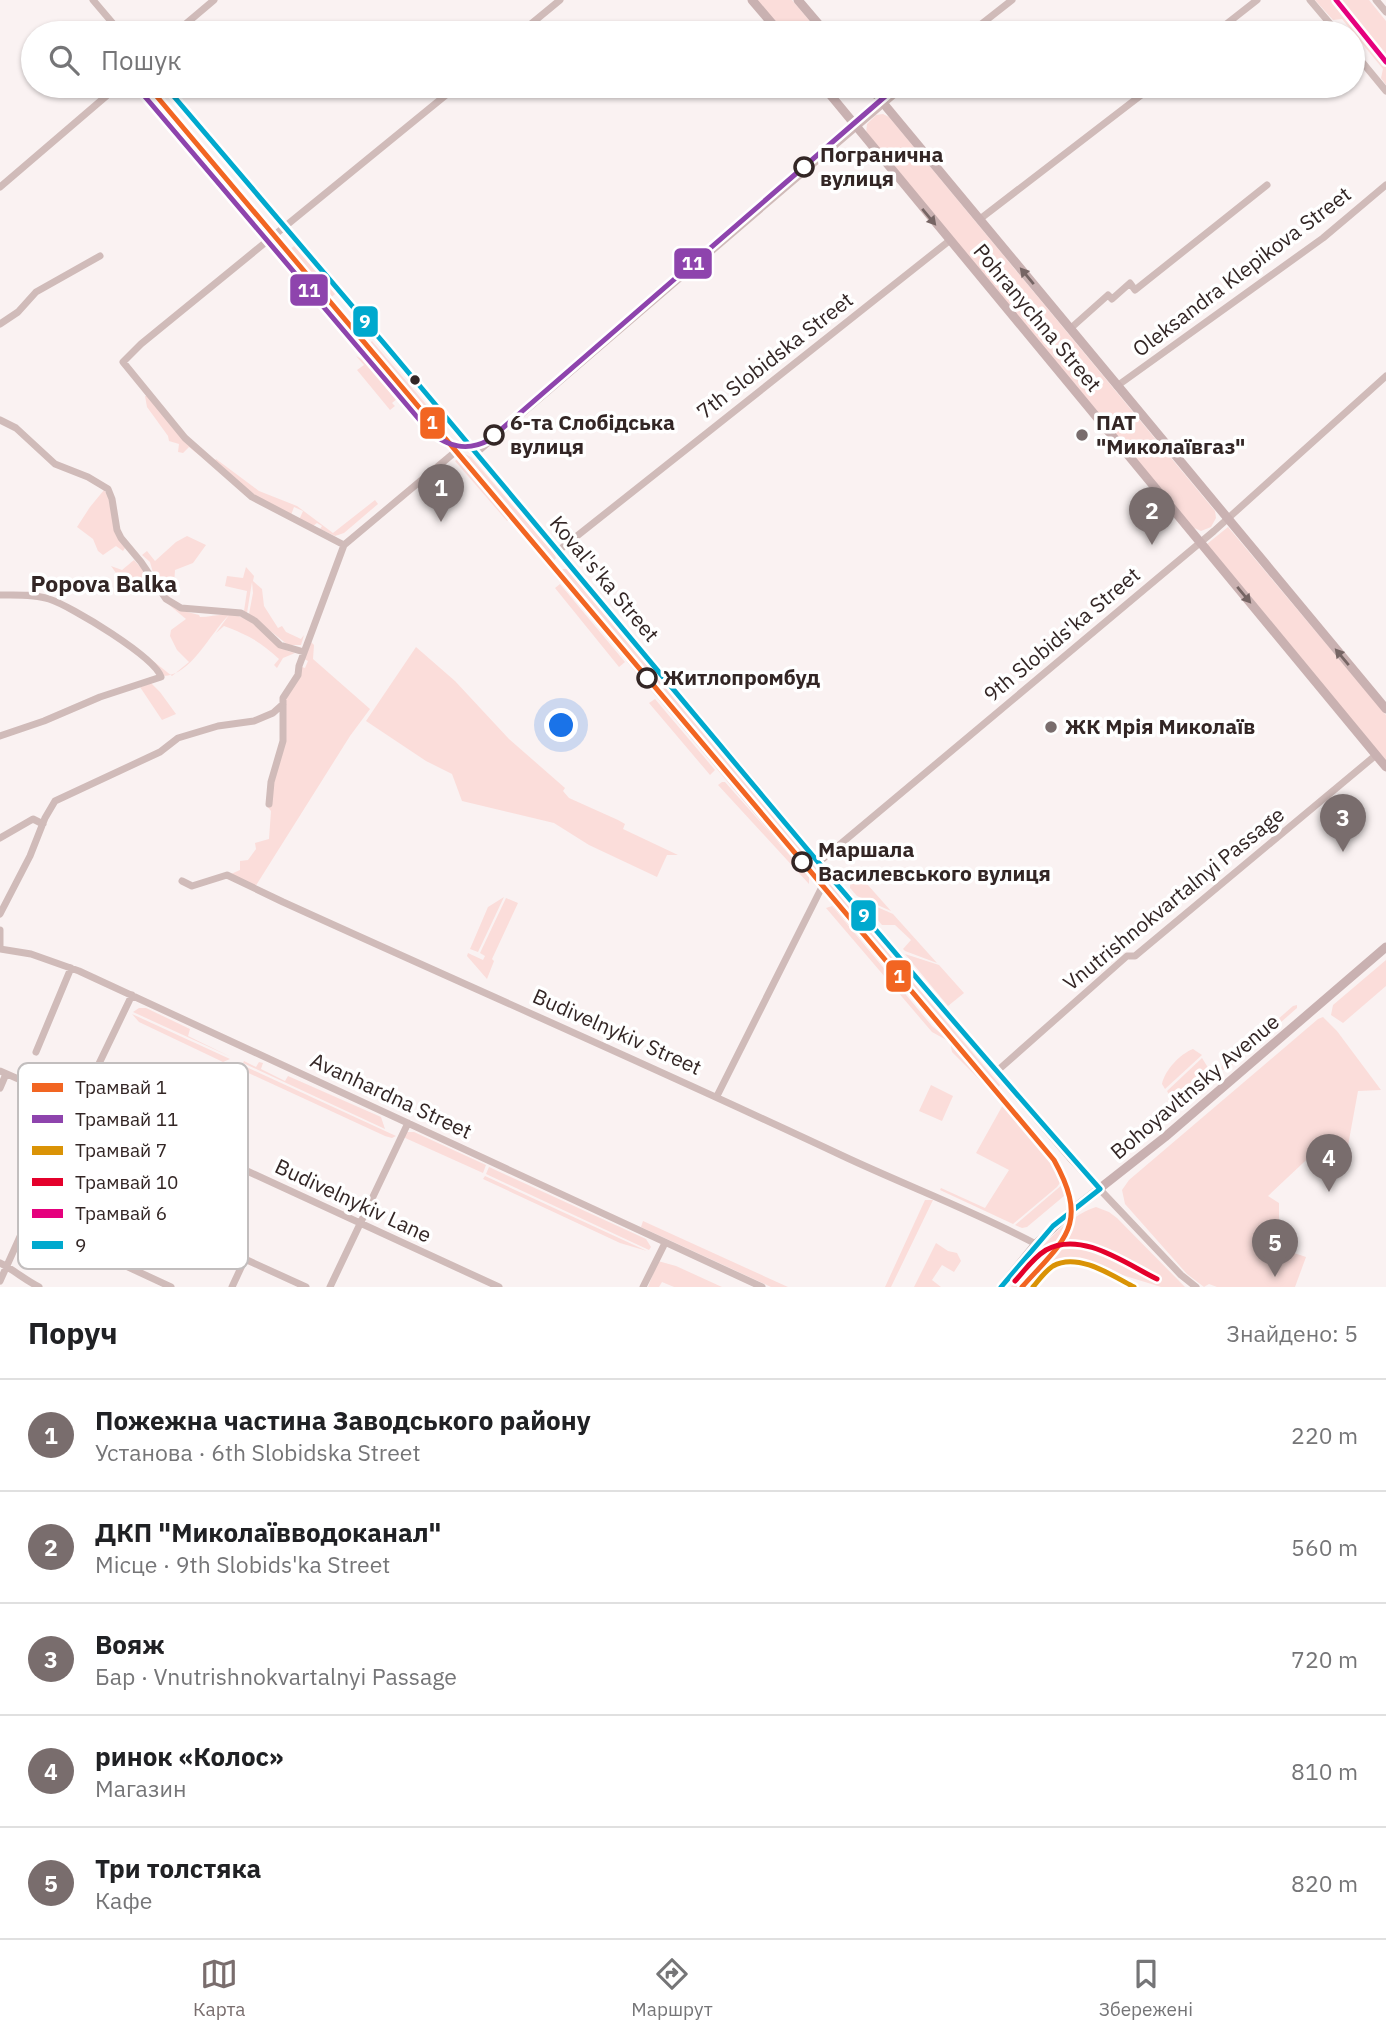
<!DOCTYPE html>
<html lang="uk">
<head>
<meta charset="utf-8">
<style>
	body { margin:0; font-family:"IBM Plex Sans",sans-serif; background:#f6f6f6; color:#202124 }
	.you { position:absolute; left:562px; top:726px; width:24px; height:24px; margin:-18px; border:5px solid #fff; border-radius:50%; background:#1a73e8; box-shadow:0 0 0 10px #1a73e833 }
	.badge { display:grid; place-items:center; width:46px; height:46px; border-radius:50%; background:#796d6d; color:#fff; font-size:23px; font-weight:700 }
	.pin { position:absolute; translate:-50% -58px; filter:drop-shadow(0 2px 4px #0008) }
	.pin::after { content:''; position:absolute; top:37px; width:24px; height:21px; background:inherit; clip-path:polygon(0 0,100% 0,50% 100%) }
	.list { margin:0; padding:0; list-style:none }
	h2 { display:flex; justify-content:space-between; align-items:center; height:91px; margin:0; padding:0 28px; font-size:30px }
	h2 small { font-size:23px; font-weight:400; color:#757577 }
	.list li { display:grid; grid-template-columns:46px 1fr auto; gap:21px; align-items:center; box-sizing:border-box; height:112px; padding:0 28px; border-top:2px solid #e0e0e0 }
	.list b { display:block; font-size:26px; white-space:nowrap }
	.list p { margin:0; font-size:23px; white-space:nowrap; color:#757577 }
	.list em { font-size:23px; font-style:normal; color:#757577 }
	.icon { flex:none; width:38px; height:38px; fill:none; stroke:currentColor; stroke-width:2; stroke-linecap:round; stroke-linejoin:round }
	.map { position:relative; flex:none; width:1386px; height:1287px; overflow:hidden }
	.search { position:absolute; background:#fff; box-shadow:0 2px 5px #0004; left:21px; right:21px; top:21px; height:77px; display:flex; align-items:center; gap:18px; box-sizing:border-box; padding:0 24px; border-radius:38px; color:#757577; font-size:26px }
	.sheet { height:651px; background:#fff }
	nav { display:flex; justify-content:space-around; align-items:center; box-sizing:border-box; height:98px; border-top:2px solid #e0e0e0; background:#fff; font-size:19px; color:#757577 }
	nav a { display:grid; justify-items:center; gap:4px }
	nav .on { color:#796d6d }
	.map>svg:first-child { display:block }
	.green { fill:#fbddda }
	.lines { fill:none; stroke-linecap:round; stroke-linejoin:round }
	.minor { stroke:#d0bbb9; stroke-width:7 }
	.major { stroke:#c9b1b1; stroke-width:9 }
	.tram { stroke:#bfb2b2; stroke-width:2 }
	.bus-1-casing { stroke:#fff; stroke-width:10 }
	.bus-1 { stroke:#00a9ce; stroke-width:5 }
	.tram-1-casing { stroke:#fff; stroke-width:10 }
	.tram-2-casing { stroke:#fff; stroke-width:10 }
	.tram-3-casing { stroke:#fff; stroke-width:10 }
	.tram-4-casing { stroke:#fff; stroke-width:10 }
	.tram-5-casing { stroke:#fff; stroke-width:10 }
	.tram-1 { stroke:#f26522; stroke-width:5 }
	.tram-2 { stroke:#8e44ad; stroke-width:5 }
	.tram-3 { stroke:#da9306; stroke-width:5 }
	.tram-4 { stroke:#e4002b; stroke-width:5 }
	.tram-5 { stroke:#e5007d; stroke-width:5 }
	.oneway { fill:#766564 }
	.stop-dot { fill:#fff; stroke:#332625; stroke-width:3.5 }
	.bus-dot { fill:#332625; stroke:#fff; stroke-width:2.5 }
	.poi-dot { fill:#796d6d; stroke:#fff; stroke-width:2.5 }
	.labels { text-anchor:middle; stroke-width:7; stroke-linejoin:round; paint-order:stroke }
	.stop-label { font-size:21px; font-weight:bold; fill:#332625; stroke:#fff; text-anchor:start }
	.street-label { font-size:21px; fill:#332625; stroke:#fff }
	.poi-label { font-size:21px; font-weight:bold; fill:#332625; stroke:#fff; text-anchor:start }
	.neighbourhood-label { font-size:23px; font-weight:bold; fill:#332625; stroke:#fff }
	.key { fill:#fff; stroke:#c2bebe; stroke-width:2 }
	.key-label { font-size:19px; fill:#332625 }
	.line-badge { stroke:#fff; stroke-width:2.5 }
	.badge-label { font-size:19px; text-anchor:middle; font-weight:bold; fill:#fff }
</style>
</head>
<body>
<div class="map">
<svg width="1386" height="1287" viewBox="0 0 1386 1287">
	<rect width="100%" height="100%" fill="#faf2f2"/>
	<!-- green -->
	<path class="green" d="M757 0H792L820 33H785Z
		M1315 0H1369L1386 21V85L1381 78 1383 69 1342 19 1333 20Z
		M883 114 889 117 1215 511 1216 518 1211 527 1201 531 1192 527 866 134 867 124 876 115Z
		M294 246 335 294 324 304H315L280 258Z
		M372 341 437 417 432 422 416 403 410 407 362 350Z
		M356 356 370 364 398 398 392 403 395 406 390 410 357 370 364 365Z
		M145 396H147L200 456 189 447 183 453 178 452 179 444 169 441 168 436 147 407Z
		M465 454 471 457 554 554 556 558 550 566 510 519 507 521 455 461Z
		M216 459 259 491 297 506 333 533 375 500 378 504 344 533 335 536 320 529 322 526 317 523 313 526 299 520 303 511 294 507 291 515 253 496 213 463Z
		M104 490 108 496 116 533 125 548 123 551 116 546 103 555 98 551 93 539 77 527 90 507Z
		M1228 527 1386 715V761L1207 544Z
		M187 536 206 545 193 563 175 570 174 585H172L169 598 154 576 150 562 142 555 147 551 155 561 176 542Z
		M134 560 143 570 147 579 129 591 111 566 122 570Z
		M246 567 254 576 253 581 262 589 264 606 278 628 282 626 286 632 301 639 304 635 301 645H288L249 614 253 593 252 582 247 613 244 611 247 591 225 586 227 576 243 578Z
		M563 569H567L819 872 817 883 773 836 555 576Z
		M560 584 625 662 619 667 555 588Z
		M168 604 176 609 199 615 200 617C212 617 224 612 238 616 261 622 269 647 295 653L283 658 277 668 274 665 279 659C261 642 248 635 224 626L216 633 229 615C210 633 191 676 163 676L159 668 143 653 172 676 189 662 177 650 170 636 171 630 186 619Z
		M311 642 314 645 313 659 370 709 350 736 255 887 231 874 240 870V861L248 860 256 849 255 843 269 839 271 811 266 805 277 768 285 698 302 667 305 668 308 661 304 659Z
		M416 647 455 681 509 739 565 788 563 791 569 798 618 820 625 824 623 829 678 855H667L657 877 589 845 554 823 462 801 452 774 426 761 366 721Z
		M151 683 160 692 176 714 162 720 140 687Z
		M655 699 715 770 710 775 649 703Z
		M722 782H725L809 877V884L718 785Z
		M851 866 891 911 857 896 850 888Z
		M830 884 1000 1085 995 1092 969 1063 994 1094 952 1052 950 1042 932 1032 826 908 832 906 932 1026 951 1042 968 1063 952 1041 936 1027 835 909 824 893Z
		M504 897 478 952 470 949 488 907Z
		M506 898 518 903 492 959 494 961 487 979 467 956 468 953 483 960 485 956 480 953Z
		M859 899 893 914 937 963 905 951 903 949 911 940 895 925H882Z
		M905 954 939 965 964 993 948 1006Z
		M1386 960V986L1343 1023 1331 1015 1333 1005Z
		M1297 1005V1008L1229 1068 1223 1070 1221 1069 1223 1062 1238 1049 1243 1050 1293 1006Z
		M139 1008H146L190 1029 188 1036 231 1057 133 1012Z
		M132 1014 230 1059 223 1062 139 1022Z
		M1323 1017 1337 1031 1381 1090 1358 1091 1345 1162 1327 1159 1319 1148 1268 1196 1279 1203V1248L1306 1257 1295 1287H1217L1209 1284 1204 1287 1187 1274 1125 1204 1122 1190 1129 1180 1318 1019Z
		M1193 1049 1202 1055 1165 1089 1162 1084C1165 1070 1180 1054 1193 1049Z
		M1202 1058 1212 1074 1209 1080 1176 1107 1167 1091Z
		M244 1061 256 1067 259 1062 263 1063 261 1069 285 1081 288 1076 381 1117 385 1129 243 1063Z
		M240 1064 396 1136 392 1138 385 1136 244 1071Z
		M931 1085 953 1096 942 1121 919 1111Z
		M1004 1103 1049 1156 1062 1180 1057 1187 1013 1224 940 1190 941 1188 985 1208 1009 1170 976 1153Z
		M407 1132H414L486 1165 483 1173 403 1137Z
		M489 1167 646 1239 651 1247 649 1250 486 1174Z
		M485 1176 647 1251 620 1243 483 1179Z
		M1063 1184 1066 1193 1064 1196 1027 1227 1022 1228 1015 1225Z
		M925 1200H933L891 1287H885Z
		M1096 1207 1109 1212 1117 1218 1185 1287H1161L1074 1260 1044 1270 1031 1287H1011C1032 1258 1060 1219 1096 1207Z
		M643 1221 788 1287H771L643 1228 641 1227Z
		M936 1243 948 1251 957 1253 961 1261 954 1272 942 1265 932 1280 941 1287H914Z
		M658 1261 676 1266 722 1287H674L662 1282 659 1287H648Z"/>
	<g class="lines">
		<!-- minor -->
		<path class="minor" d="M93 0 121 33
			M1310 0 1338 33
			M1376 0 1386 12
			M175 33 214 0
			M520 33 560 0
			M970 33 1012 0
			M1215 33 1257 0
			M1353 51 1386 91
			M165 86 341 292 996 1072 1070 1158 1181 1275 1196 1287
			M0 187 118 86
			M980 219 1153 86
			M0 324 18 312 36 292 100 256
			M1071 328 1108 295 1112 299 1130 283 1135 290 1267 185
			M1117 386 1323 238 1386 185
			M0 420 16 428 55 464 88 477 108 489 112 499 117 530 121 538 141 562 166 599 181 608 241 613 255 621 280 645 304 652
			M476 453 904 86
			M344 545 252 497 185 438 123 362 141 344 457 86
			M558 551 949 241
			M0 595C16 595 34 594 49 599 71 606 155 657 161 677L100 697 44 721 0 736
			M269 804 271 782 283 741V698L298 675 299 666 344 545 467 442
			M0 838 33 819 43 824
			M819 862 1214 531 1386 376
			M182 881 192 886 227 875 283 902C470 987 658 1069 843 1156 907 1186 974 1211 1036 1244
			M0 914 30 856 45 818 55 801 160 752 178 738 218 726 254 721 273 713 283 704
			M0 930V946
			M0 949 31 954 79 971 762 1287
			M36 1052 71 968
			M0 1071 73 1103 93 1100 499 1287
			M996 1072 1127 956H1135L1376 755
			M0 1088 6 1074
			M717 1096 828 875
			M50 1170 306 1287
			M27 1220 171 1287
			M0 1263C14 1270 25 1280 39 1287
			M0 1281 81 1101 132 995
			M232 1287 245 1259
			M330 1287 408 1123
			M643 1287 665 1243"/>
		<!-- major -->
		<path class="major" d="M752 0 780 33
			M798 0 826 33
			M823 86 1386 767
			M869 86 1386 709
			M1001 1287 1036 1244 1071 1211 1165 1137 1386 947"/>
		<!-- tram -->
		<path class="tram" d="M104 26 114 33
			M141 86H146"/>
		<!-- bus-1 casing -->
		<g class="bus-1-casing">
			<path id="bus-1" d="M165 86C250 186 335 285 419 385 645 654 867 926 1100 1189
				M1001 1287 1053 1226 1100 1189"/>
		</g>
		<!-- bus-1 -->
		<use href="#bus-1" class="bus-1"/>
		<!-- tram-1 casing -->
		<g class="tram-1-casing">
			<path id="tram-1" d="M148 86 1054 1160C1090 1225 1065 1239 1022 1287"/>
		</g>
		<!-- tram-2 casing -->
		<g class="tram-2-casing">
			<path id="tram-2" d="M141 92 429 431C448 447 467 452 489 440L889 93"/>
		</g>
		<!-- tram-3 casing -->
		<g class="tram-3-casing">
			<path id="tram-3" d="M1033 1287C1039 1280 1045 1271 1053 1266 1078 1252 1113 1276 1134 1287"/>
		</g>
		<!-- tram-4 casing -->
		<g class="tram-4-casing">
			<path id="tram-4" d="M1015 1281C1025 1270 1033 1258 1046 1250 1081 1230 1126 1264 1157 1279"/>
		</g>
		<!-- tram-5 casing -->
		<g class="tram-5-casing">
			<path id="tram-5" d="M1336 0 1386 62"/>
		</g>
		<!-- tram-1 -->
		<use href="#tram-1" class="tram-1"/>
		<!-- tram-2 -->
		<use href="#tram-2" class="tram-2"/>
		<!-- tram-3 -->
		<use href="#tram-3" class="tram-3"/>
		<!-- tram-4 -->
		<use href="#tram-4" class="tram-4"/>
		<!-- tram-5 -->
		<use href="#tram-5" class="tram-5"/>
	</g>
	<!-- one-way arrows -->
	<defs><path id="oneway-solid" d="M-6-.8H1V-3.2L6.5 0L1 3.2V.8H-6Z" transform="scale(1.75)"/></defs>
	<g class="oneway">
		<use href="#oneway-solid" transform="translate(929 217) rotate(50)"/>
		<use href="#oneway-solid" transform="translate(1027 276) rotate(-130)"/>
		<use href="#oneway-solid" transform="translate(1244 595) rotate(50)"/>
		<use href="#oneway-solid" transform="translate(1342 657) rotate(-130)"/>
	</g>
	<!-- markers -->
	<g class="stop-dot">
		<circle cx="804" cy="167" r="9"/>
		<circle cx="494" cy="435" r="9"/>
		<circle cx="647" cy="678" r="9"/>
		<circle cx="802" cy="862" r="9"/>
	</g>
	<circle class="bus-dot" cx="415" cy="380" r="6"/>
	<g class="poi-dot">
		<circle cx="1082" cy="435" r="7"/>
		<circle cx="1051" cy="727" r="7"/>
	</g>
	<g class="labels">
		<!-- stop labels -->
		<g class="stop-label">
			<text x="820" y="162">Погранична<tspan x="820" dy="24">вулиця</tspan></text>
			<text x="510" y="430">6-та Слобідська<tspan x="510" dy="24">вулиця</tspan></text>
			<text x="663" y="685">Житлопромбуд</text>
			<text x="818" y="857">Маршала<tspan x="818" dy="24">Василевського вулиця</tspan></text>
		</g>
		<!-- street labels -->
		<g class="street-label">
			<text transform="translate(1242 272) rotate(-37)" y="7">Oleksandra Klepikova Street</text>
			<text transform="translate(1037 318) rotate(50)" y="7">Pohranychna Street</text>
			<text transform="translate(775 356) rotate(-38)" y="7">7th Slobidska Street</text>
			<text transform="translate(604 579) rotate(50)" y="7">Koval's'ka Street</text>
			<text transform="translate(1062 635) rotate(-40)" y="7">9th Slobids'ka Street</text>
			<text transform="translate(1174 899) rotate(-39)" y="7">Vnutrishnokvartalnyi Passage</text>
			<text transform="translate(617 1032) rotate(24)" y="7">Budivelnykiv Street</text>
			<text transform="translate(1195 1087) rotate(-40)" y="7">Bohoyavltnsky Avenue</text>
			<text transform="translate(391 1096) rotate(25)" y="7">Avanhardna Street</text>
			<text transform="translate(353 1201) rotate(25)" y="7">Budivelnykiv Lane</text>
		</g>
		<!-- poi labels -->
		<g class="poi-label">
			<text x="1096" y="430">ПАТ<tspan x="1096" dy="24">"Миколаївгаз"</tspan></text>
			<text x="1065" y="734">ЖК Мрія Миколаїв</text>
		</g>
		<!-- neighbourhood labels -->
		<g class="neighbourhood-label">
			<text x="104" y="592">Popova Balka</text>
		</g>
	</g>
	<!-- legend -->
	<rect x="18" y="1063" width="230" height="206" rx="10" class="key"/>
	<rect x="32" y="1083" width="31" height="9" fill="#f26522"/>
	<rect x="32" y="1115" width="31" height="8" fill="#8e44ad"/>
	<rect x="32" y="1146" width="31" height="9" fill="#da9306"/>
	<rect x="32" y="1178" width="31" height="8" fill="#e4002b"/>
	<rect x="32" y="1209" width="31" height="9" fill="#e5007d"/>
	<rect x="32" y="1241" width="31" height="8" fill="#00a9ce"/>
	<g class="key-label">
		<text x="75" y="1094">Трамвай 1</text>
		<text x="75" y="1126">Трамвай 11</text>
		<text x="75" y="1157">Трамвай 7</text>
		<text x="75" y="1189">Трамвай 10</text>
		<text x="75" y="1220">Трамвай 6</text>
		<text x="75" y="1252">9</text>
	</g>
	<g class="line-badge">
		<rect x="673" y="247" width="40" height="33" rx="7" fill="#8e44ad"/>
		<rect x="289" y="273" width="40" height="34" rx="7" fill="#8e44ad"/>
		<rect x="352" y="305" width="27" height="33" rx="7" fill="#00a9ce"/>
		<rect x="419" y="406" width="27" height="34" rx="7" fill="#f26522"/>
		<rect x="850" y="899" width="27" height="33" rx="7" fill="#00a9ce"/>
		<rect x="885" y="959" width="27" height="34" rx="7" fill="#f26522"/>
	</g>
	<g class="badge-label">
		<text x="693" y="270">11</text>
		<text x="309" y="297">11</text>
		<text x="365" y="328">9</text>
		<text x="432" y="429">1</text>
		<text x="864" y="922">9</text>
		<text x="899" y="983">1</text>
	</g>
</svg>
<div class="you"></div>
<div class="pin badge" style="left:441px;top:522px">1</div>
<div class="pin badge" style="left:1152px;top:545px">2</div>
<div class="pin badge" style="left:1343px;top:852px">3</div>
<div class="pin badge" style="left:1329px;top:1192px">4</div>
<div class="pin badge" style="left:1275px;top:1277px">5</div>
<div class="search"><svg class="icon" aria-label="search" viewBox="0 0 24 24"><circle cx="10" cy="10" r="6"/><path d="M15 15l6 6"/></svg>Пошук</div>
</div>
<section class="sheet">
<h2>Поруч<small>Знайдено: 5</small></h2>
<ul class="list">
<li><span class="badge">1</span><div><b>Пожежна частина Заводського району</b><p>Установа · 6th Slobidska Street</p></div><em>220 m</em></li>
<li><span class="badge">2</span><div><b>ДКП &quot;Миколаївводоканал&quot;</b><p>Місце · 9th Slobids'ka Street</p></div><em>560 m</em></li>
<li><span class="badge">3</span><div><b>Вояж</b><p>Бар · Vnutrishnokvartalnyi Passage</p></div><em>720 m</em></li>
<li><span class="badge">4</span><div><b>ринок «Колос»</b><p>Магазин</p></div><em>810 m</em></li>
<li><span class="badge">5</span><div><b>Три толстяка</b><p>Кафе</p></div><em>820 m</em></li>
</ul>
</section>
<nav>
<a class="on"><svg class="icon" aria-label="map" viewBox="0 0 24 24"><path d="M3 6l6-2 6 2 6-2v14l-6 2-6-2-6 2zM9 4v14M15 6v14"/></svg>Карта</a>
<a><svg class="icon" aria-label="directions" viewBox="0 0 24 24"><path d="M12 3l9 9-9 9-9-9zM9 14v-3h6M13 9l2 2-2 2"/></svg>Маршрут</a>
<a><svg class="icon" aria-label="saved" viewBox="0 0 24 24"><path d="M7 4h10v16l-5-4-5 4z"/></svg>Збережені</a>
</nav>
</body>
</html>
